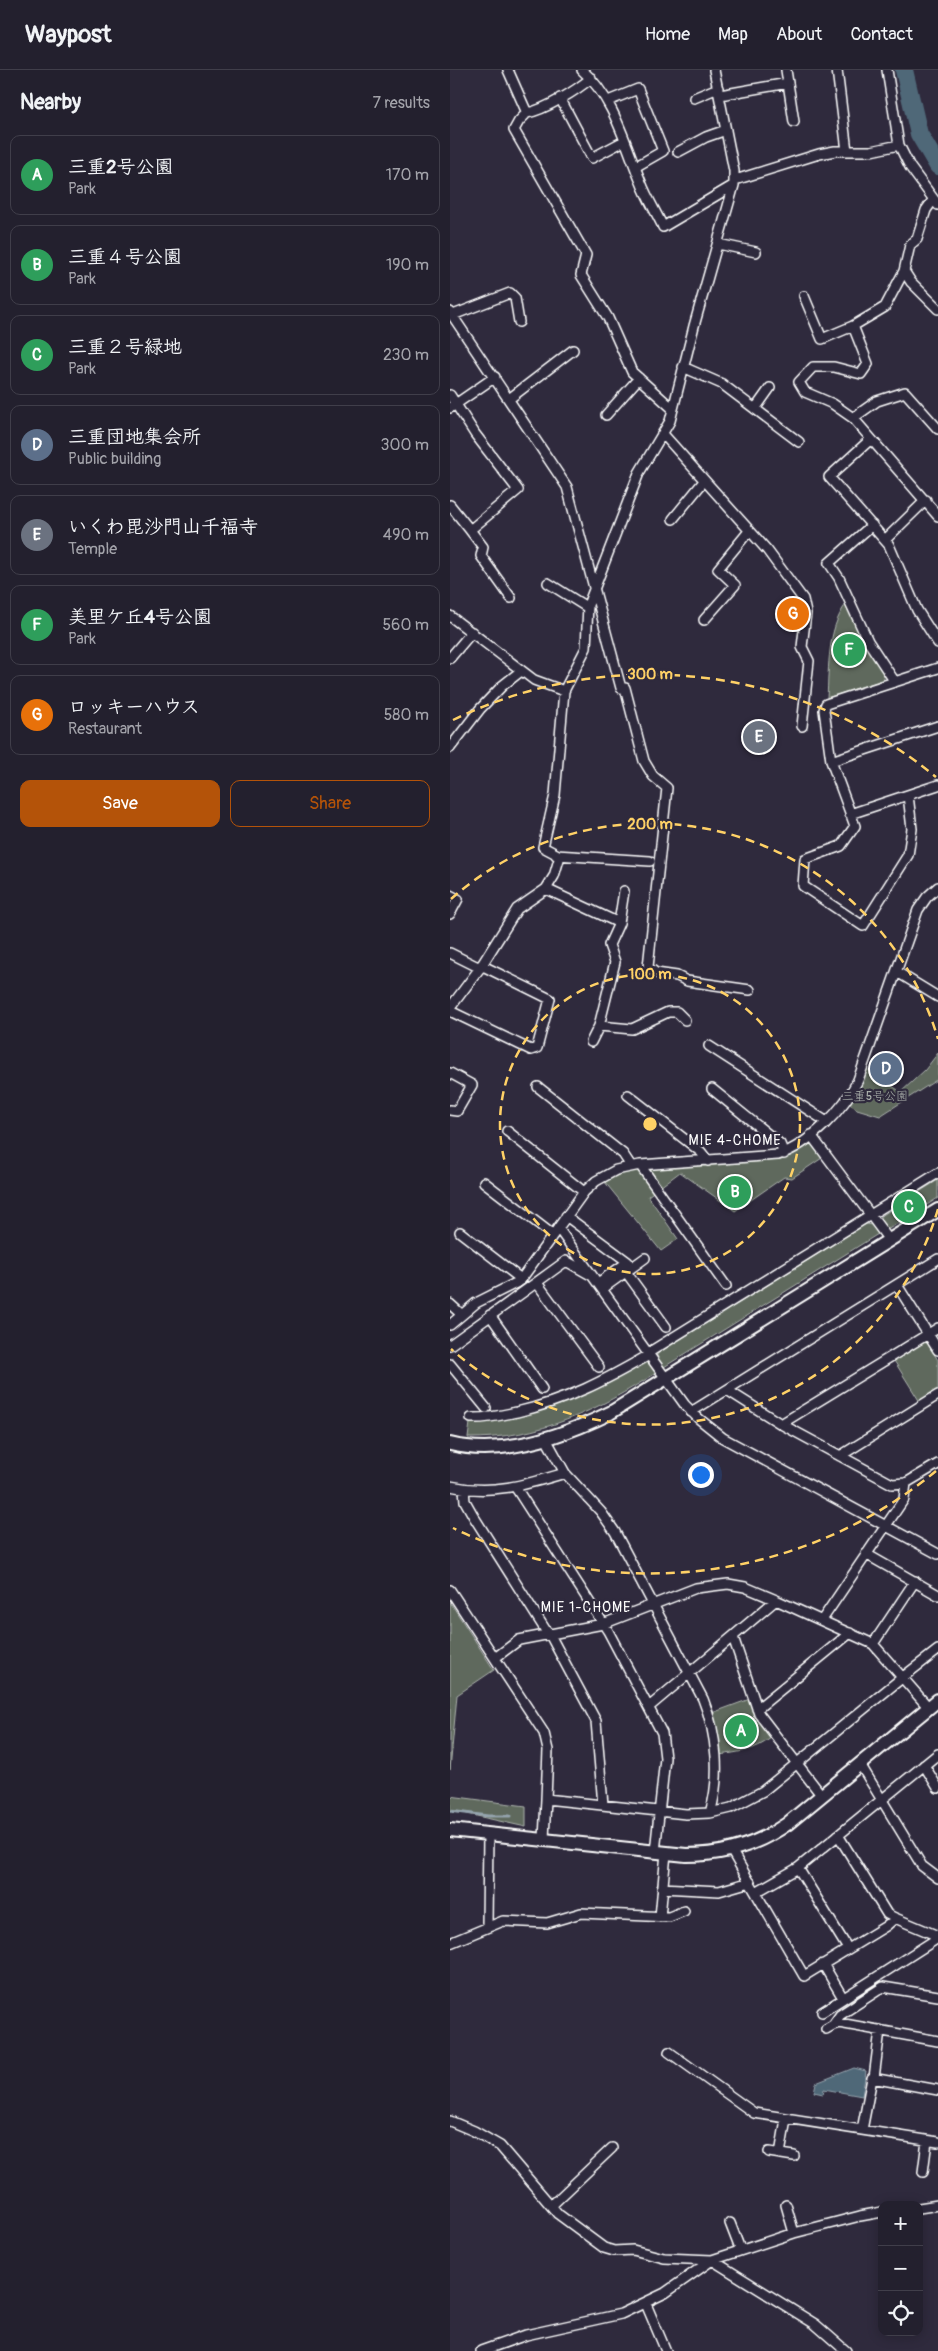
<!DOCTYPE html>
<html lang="en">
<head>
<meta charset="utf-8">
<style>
	body { margin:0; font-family:Pangolin,"Klee One",sans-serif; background:#2b2836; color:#f1f3f6 }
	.controls { position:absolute; right:15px; bottom:15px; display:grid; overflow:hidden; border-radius:10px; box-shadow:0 2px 12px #0003 }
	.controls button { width:45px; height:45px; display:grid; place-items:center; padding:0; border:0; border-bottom:1px solid #403e4a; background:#23202e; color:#f1f3f6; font:25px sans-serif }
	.you { position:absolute; left:250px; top:1404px; width:18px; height:18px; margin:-12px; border:4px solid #fff; border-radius:50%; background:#1a73e8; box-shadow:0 0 0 8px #1a73e833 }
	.badge { display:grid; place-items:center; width:32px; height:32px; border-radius:50%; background:#b45309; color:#fff; font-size:16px; font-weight:700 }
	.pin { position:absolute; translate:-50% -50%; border:2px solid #fff; box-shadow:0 1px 5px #0006 }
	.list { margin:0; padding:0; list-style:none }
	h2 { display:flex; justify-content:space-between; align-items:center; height:65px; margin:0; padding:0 20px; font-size:21px }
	h2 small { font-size:16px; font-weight:400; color:#a3a3aa }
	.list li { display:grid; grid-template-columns:32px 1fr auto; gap:15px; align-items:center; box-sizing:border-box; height:80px; margin:0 10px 10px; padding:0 10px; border:1px solid #403e4a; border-radius:10px }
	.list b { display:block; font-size:19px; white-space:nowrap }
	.list p { margin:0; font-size:16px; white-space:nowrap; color:#a3a3aa }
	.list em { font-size:16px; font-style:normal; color:#a3a3aa }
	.actions { display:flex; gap:10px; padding:15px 20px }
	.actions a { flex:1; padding:11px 0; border:1px solid #b45309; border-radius:10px; text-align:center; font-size:18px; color:#b45309 }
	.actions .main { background:#b45309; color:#fff }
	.icon { flex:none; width:28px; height:28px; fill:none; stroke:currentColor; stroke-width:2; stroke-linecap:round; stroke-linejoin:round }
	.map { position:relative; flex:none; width:488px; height:2281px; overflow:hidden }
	header { display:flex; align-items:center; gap:30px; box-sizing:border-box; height:70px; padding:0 25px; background:#23202e; border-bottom:1px solid #403e4a }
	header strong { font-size:24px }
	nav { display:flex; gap:28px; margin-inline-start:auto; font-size:18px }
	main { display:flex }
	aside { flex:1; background:#23202e }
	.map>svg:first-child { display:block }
	.green { fill:#5e695d; stroke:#aeb4ae }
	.water { fill:#4f6878; stroke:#95a4ae }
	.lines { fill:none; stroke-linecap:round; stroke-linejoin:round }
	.stream { stroke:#95a4ae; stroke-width:3 }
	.river { stroke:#4f6878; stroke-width:18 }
	.street-casing { stroke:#fff; stroke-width:12 }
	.secondary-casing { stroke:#fff; stroke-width:16 }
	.street { stroke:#2f2a3d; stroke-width:9 }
	.secondary { stroke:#2f2a3d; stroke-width:12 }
	.ring { fill:none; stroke:#ffd166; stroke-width:2.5; stroke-dasharray:9 6 }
	.labels { text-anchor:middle; stroke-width:4.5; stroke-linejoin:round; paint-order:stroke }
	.park-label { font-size:12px; fill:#aeb4ae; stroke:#2f2a3d }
	.neighbourhood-label { font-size:14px; letter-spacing:1px; fill:#fff; stroke:#2f2a3d }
	.centre { fill:#ffd166; stroke:#2f2a3d; stroke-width:2.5 }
	.ring-label { font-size:15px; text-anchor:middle; font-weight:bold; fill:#ffd166; stroke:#2f2a3d; stroke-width:4.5; stroke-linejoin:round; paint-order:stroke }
</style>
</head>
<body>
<header>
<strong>Waypost</strong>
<nav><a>Home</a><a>Map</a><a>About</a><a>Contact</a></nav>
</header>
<main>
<aside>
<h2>Nearby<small>7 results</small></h2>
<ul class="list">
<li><span class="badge" style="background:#2e9e5b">A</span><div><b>三重2号公園</b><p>Park</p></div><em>170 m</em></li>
<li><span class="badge" style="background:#2e9e5b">B</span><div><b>三重４号公園</b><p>Park</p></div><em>190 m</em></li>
<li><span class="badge" style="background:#2e9e5b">C</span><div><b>三重２号緑地</b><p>Park</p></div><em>230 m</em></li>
<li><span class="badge" style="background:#5c6f8a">D</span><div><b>三重団地集会所</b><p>Public building</p></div><em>300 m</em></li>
<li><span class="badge" style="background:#6b7280">E</span><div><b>いくわ毘沙門山千福寺</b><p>Temple</p></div><em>490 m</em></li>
<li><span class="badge" style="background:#2e9e5b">F</span><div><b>美里ケ丘4号公園</b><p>Park</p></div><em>560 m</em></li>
<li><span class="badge" style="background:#e8710a">G</span><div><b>ロッキーハウス</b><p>Restaurant</p></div><em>580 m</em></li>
</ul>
<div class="actions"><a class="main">Save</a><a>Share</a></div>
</aside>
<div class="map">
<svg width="488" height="2281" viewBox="0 0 488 2281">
	<rect width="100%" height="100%" fill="#2f2a3d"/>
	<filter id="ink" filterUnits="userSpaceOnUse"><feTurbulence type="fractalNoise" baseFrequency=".02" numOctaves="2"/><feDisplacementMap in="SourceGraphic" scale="10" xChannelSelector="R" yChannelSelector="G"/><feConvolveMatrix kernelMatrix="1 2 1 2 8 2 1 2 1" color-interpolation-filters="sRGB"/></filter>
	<g filter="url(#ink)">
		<!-- green -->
		<path class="green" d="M396 534 414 572 435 605 433 610 377 628C379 597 377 560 396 534Z
			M488 983V1009L430 1046 407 1039 400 1034 417 999 451 1022 475 1000Z
			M359 1072 372 1088 342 1108 334 1107 285 1141 230 1102 198 1126 228 1169 211 1181 154 1111 165 1106 187 1100 331 1090Z
			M488 1110V1128L437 1160 430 1150 431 1146Z
			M416 1154 422 1155 428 1164 214 1297 207 1288V1284Z
			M472 1272 477 1273 488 1290V1321L470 1332 443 1289Z
			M194 1292 199 1293 206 1303C148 1340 89 1369 18 1368L20 1353C34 1353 48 1349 62 1346 114 1335 148 1319 194 1292Z
			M0 1532 44 1600 7 1625 0 1700Z
			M300 1629 305 1646 321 1668C304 1681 289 1682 269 1685L262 1643Z
			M0 1726 76 1736V1757L0 1740Z"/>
		<!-- water -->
		<path class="water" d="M404 1998 416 2001 412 2026 374 2019 373 2024 364 2022 366 2013Z"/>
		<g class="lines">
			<!-- stream -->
			<path class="stream" d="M0 1741 38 1746H60"/>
			<!-- river -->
			<path class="river" d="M454 0 469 64 488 96"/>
			<!-- street casing -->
			<g class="street-casing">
				<path id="street" d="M58 0 77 43 69 51 64 60 136 185 131 205 158 248 182 302 223 339
					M132 0C164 28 175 74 191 112 197 128 206 142 213 157L284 115
					M336 0 344 52
					M387 0 397 81
					M437 0 449 75 460 97 488 135
					M270 25 338 13
					M110 28 142 88 174 71
					M244 28 268 18
					M158 31 188 19 213 81 185 97
					M77 43C95 40 127 20 141 8
					M228 82 256 67 276 60
					M285 110 369 84 385 81H421L449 75
					M483 130 476 140 467 169 460 175 454 201 461 212 488 239
					M268 174 306 182
					M354 226 372 269 403 256
					M0 242 117 417 171 618H175L194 691 203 706 217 718 198 897 206 903 227 906 237 911 300 920
					M3 245 60 223 65 228 69 252
					M233 297 272 314 349 372
					M0 325 25 364 68 420 20 460 0 435
					M59 329 123 280
					M0 338 45 307
					M305 339 320 318
					M156 345 189 308
					M403 348 383 334 355 322 349 312 363 297H384L411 304 418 294 403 256 435 237 454 201
					M488 359 455 322 427 331 403 348 488 446
					M213 364 317 480 353 529 356 543 352 577 359 591 352 656
					M421 369 379 407 439 475 467 540 488 573
					M223 449 254 411
					M422 455 379 493 389 508 418 571 445 612
					M20 460 33 477 31 486 61 528
					M435 470 476 430
					M98 513 138 538
					M0 546 84 610 114 621
					M254 550 285 515 268 499 299 461
					M0 588 22 562
					M0 678 30 639 52 616 71 601
					M381 691 488 656
					M458 725 462 759 458 785 413 856 353 816 355 789 391 776 405 756 381 691 374 640 376 634 488 598
					M400 744 488 715
					M106 785 200 791
					M488 817 477 827 468 840 408 1010C394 1039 359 1075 328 1085L190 1095 166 1100 146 1111 134 1122 108 1158 235 1335 248 1348 273 1368 488 1484
					M96 819 169 853 174 821
					M0 825 8 829 0 844
					M169 853 159 875 165 892 149 956 182 959 218 942H227L235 950
					M0 883 30 898
					M447 902 488 927
					M0 938 30 898 67 839 96 819 104 806 110 786 93 777 105 725 114 621 136 578 138 535 189 403 220 351 244 256 284 115V101L264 0
					M0 941 81 980 87 978 100 929 31 895
					M141 972 149 956
					M259 976 377 1052
					M0 1003 22 1015 7 1041 0 1040
					M88 1017 173 1084 181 1096
					M262 1019 330 1074 334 1084
					M178 1025 251 1082 258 1091
					M57 1061 134 1122
					M361 1065 439 1170
					M190 1095 276 1216
					M34 1112 103 1165
					M116 1146 178 1192 148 1213
					M10 1162 71 1209
					M176 1202 216 1257
					M87 1213 149 1297
					M447 1215 488 1280
					M152 1219 195 1188
					M0 1234 11 1244
					M40 1245 92 1319
					M0 1255 26 1233 70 1211 108 1158
					M0 1275 116 1191 139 1204
					M198 1283 488 1103
					M0 1294 36 1338
					M277 1320 331 1354 442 1414 456 1413 488 1394
					M241 1342 488 1189
					M21 1348C37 1349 52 1345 67 1342 118 1330 154 1311 199 1285
					M331 1354 488 1258
					M95 1367 115 1403 151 1442 165 1462 253 1629C267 1664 271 1707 260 1743
					M390 1386 488 1325
					M0 1416C42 1425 75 1415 115 1403
					M66 1418 158 1561 212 1663 215 1688 205 1782
					M14 1419 15 1431 24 1447 98 1564
					M416 1484 488 1525
					M0 1520 94 1663 98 1680 96 1729 236 1744 260 1743 281 1738 313 1721 453 1607 488 1580
					M372 1550 454 1429 456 1413
					M99 1563 146 1651 153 1735
					M283 1567 309 1644 372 1726
					M423 1574 465 1511
					M45 1588 69 1570 153 1554 246 1518 278 1514 295 1517 326 1530 423 1574 479 1638
					M199 1637 326 1530
					M307 1639 400 1563
					M410 1694 472 1796 488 1808
					M474 1695 488 1718
					M388 1765 437 1844 445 1848
					M94 1769 96 1729
					M281 1780 354 1906 436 1856 445 1848 488 1866
					M348 1798 398 1879
					M212 1818 269 1821 300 1812
					M306 1822 348 1798 488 1684
					M210 1847 216 1783
					M37 1856 38 1764
					M0 1873 53 1851 97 1853 131 1843 219 1847 234 1841
					M373 1894 393 1928
					M372 1942 488 1868
					M383 1955 389 1953 488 1971
					M376 1959 383 1955 390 1945 433 1917 488 1926
					M219 1982 304 2043 488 2072
					M424 2008 430 1960
					M0 2051 24 2061 50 2076 108 2144 154 2178 164 2181 183 2180 214 2188 262 2190 365 2254 396 2281
					M412 2060 422 2008 488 2020
					M319 2082 344 2086
					M330 2084 336 2049
					M473 2102 477 2071
					M102 2135 162 2078
					M336 2135 344 2163
					M469 2138 488 2135
					M280 2153 290 2179
					M196 2234 216 2281
					M31 2281 76 2265 171 2244 215 2223 262 2190 344 2163 410 2146 432 2142"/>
			</g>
			<!-- secondary casing -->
			<g class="secondary-casing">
				<path id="secondary" d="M0 1374C53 1387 113 1366 160 1343L488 1140
					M0 1760 236 1785C273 1785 307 1775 337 1754L488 1630"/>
			</g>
			<!-- street -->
			<use href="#street" class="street"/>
			<!-- secondary -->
			<use href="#secondary" class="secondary"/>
		</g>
	</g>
	<!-- distance rings -->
	<g class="ring">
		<circle cx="200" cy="1054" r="150"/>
		<path d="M488 1139A300 300 0 0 1 1 1279M1 829A300 300 0 0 1 488 969"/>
		<path d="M486 1401A450 450 0 0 1 3 1458M3 650A450 450 0 0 1 486 707"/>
	</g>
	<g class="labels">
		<!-- park labels -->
		<g class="park-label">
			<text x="425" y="1030">三重5号公園</text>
		</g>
		<!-- neighbourhood labels -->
		<g class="neighbourhood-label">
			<text x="285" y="1075">MIE 4-CHOME</text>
			<text x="136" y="1542">MIE 1-CHOME</text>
		</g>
	</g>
	<circle cx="200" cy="1054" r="8" class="centre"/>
	<g class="ring-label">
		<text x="200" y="609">300 m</text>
		<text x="200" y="759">200 m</text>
		<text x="200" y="909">100 m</text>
	</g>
</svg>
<div class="controls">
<button>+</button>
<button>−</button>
<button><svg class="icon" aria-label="locate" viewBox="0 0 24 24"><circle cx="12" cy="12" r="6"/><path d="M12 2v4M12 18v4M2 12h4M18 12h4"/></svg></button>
</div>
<div class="you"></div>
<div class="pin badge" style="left:291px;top:1661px;background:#2e9e5b">A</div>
<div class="pin badge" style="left:285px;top:1122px;background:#2e9e5b">B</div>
<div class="pin badge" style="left:459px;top:1137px;background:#2e9e5b">C</div>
<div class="pin badge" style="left:436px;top:999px;background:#5c6f8a">D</div>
<div class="pin badge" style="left:309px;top:667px;background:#6b7280">E</div>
<div class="pin badge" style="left:399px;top:580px;background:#2e9e5b">F</div>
<div class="pin badge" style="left:343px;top:544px;background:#e8710a">G</div>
</div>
</main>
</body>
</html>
